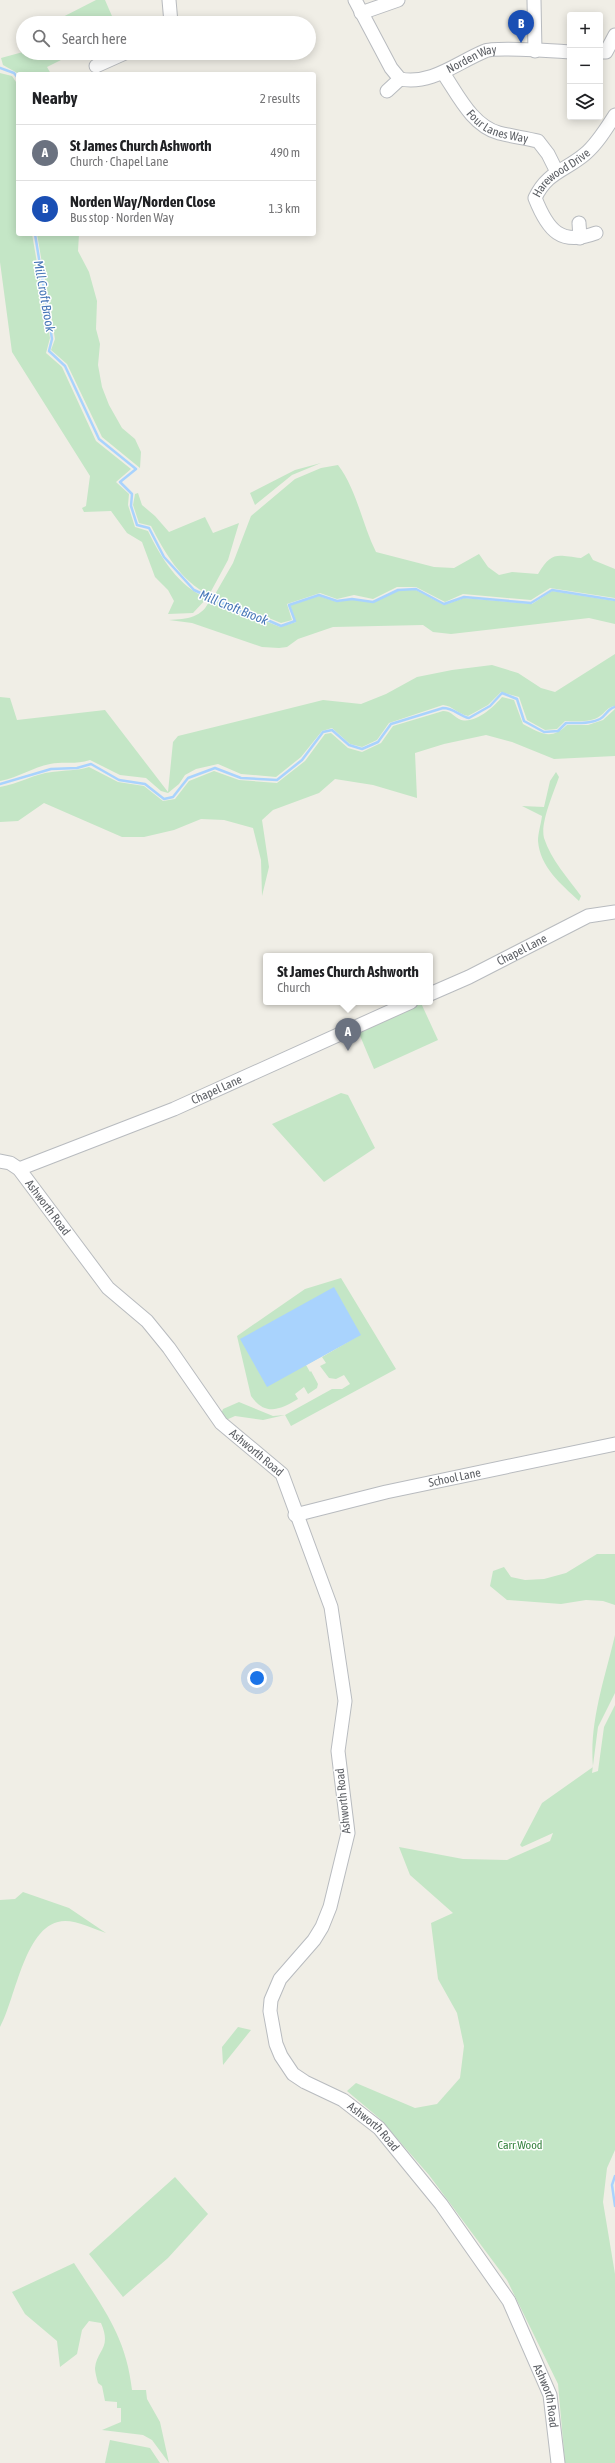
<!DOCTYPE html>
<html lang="en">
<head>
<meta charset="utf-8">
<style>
	body { margin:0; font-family:"Asap Condensed",sans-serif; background:#f6f6f6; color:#202124 }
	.controls { position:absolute; right:12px; top:12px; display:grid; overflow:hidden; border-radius:4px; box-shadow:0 2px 10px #0003 }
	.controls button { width:36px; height:36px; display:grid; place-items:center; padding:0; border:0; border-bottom:1px solid #e0e0e0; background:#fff; color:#202124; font:20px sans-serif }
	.you { position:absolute; left:257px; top:1678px; width:14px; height:14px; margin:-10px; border:3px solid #fff; border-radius:50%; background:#1a73e8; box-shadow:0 0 0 6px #1a73e833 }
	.badge { display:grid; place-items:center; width:26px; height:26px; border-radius:50%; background:#e54f37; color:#fff; font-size:13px; font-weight:700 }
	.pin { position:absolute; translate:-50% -33px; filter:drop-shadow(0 1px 2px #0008) }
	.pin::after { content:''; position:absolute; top:21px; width:14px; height:12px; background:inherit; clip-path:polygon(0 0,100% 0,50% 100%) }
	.popup { position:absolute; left:263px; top:953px; width:170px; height:52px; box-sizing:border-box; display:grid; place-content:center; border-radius:4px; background:#fff; filter:drop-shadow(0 1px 3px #0005); font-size:13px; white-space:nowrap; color:#757577 }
	.popup b { font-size:15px; color:#202124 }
	.popup::after { content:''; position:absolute; left:50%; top:100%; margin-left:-8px; border:8px solid transparent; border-top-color:#fff }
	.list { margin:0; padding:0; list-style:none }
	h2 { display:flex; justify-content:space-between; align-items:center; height:52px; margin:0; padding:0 16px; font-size:17px }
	h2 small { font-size:13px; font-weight:400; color:#757577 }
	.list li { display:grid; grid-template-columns:26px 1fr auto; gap:12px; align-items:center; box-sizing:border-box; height:56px; padding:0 16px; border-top:1px solid #e0e0e0 }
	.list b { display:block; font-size:15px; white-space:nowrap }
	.list p { margin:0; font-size:13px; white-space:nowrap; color:#757577 }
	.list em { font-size:13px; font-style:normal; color:#757577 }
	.icon { flex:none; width:22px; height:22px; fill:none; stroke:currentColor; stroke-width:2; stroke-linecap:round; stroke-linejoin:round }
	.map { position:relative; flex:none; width:615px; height:2463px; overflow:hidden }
	.search { position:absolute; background:#fff; box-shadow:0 2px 10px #0003; left:16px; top:16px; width:300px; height:44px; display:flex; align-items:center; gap:10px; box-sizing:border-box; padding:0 14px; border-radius:22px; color:#757577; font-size:15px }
	.panel { position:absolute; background:#fff; box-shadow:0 2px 10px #0003; left:16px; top:72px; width:300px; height:164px; border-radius:4px }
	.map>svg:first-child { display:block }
	.green { fill:#c4e6c6 }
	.water { fill:#a9d3fd }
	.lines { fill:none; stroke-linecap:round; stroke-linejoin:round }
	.stream { stroke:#a9d3fd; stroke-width:2.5 }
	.minor-casing { stroke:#b8bbbf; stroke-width:15 }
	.minor { stroke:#fff; stroke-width:13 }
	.labels { text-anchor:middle; stroke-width:3; stroke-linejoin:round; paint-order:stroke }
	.street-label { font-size:12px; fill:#5e6166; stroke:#fff }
	.park-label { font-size:12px; fill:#378340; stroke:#fff }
	.water-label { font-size:13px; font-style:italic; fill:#4878b8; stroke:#fff }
</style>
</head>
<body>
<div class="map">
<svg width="615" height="2463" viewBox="0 0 615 2463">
	<rect width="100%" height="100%" fill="#f0eee6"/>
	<!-- green -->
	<path class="green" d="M96 0H105L115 23H51Z
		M23 52V53H75L47 67 51 74H19L3 65 1 58Z
		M0 73 12 76 18 85V234H32L50 338 46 353 62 367 96 441 131 469 116 482 129 494 128 505 135 527 148 531C161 558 179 587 207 598L193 613 168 614 174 601 168 590 155 577 142 542 127 533 111 511 84 512 82 508 86 506 90 476 12 352 0 262Z
		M37 234H79L78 251 89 272 97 301 96 329 100 344 98 365 102 387 109 405 122 428 135 439 141 452 140 468 102 437 67 364 51 350 55 339Z
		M321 463 292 475 255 505 250 493 295 470Z
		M338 465C357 490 362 524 376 552L434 567 454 568 479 554 488 567 499 575 512 572 538 574C552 551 556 555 581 558L589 553 593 560 615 569V598L550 588 531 600 463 594 445 602 416 587H397L373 599 354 595 337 599 320 593 287 604 292 620 281 623 259 614 250 613 214 596 233 563 251 516 295 479 321 468Z
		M138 493 142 505 155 516 169 532 205 517 213 533 239 523 228 560 209 595C181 581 165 553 151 526L139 523 133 505 135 494Z
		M398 590H416L444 605 464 598 532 604 552 591 615 601V624L589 618 451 634 433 632 423 625 333 627 298 639 287 647 279 648 262 647 192 623 169 620C187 619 203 618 210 599L280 627 296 622 290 605 319 596 337 602 352 599 373 602Z
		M615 654V706C607 707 606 712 600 716 591 723 576 721 565 721L557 729 545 730 527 720 519 697 501 692 488 705 468 716C458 714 453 706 443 705L389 723 377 740 362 747 350 744 332 728 322 731 301 757 276 777 241 774 218 764 196 769 185 775 179 784 168 793 161 791 146 778 120 775 90 760C75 765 65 761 50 764 33 767 18 778 0 781V697L10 698 17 720 105 710 168 792 173 742 178 736 323 700 361 704 386 694 417 677 452 670 492 665 518 673 541 688 555 692Z
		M502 697 514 700 523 724C540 733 551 741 567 725H588L603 720 615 709V756L554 759 512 742 486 735 444 744 415 753 417 798 373 785 335 779 319 793 273 810 262 820 269 867 262 896 261 860 253 828 224 820 201 819 174 830 144 837H122L44 803 18 821 0 822V787C18 784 34 774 52 772 65 770 77 771 89 767L118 782 144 786 163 801 175 799 189 781 214 771 239 780 277 783 305 761 325 734 331 733 348 748 362 752 381 743 393 726 443 711C451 711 452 715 459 719 473 726 494 707 502 697Z
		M556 772 559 777C554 792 540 823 544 838 551 860 568 878 581 896L579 901C561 884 540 867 538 841 538 833 541 824 542 816L522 806 544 807 550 781Z
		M421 1003 438 1040 374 1069 358 1031Z
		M341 1093 348 1095 375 1148 324 1182 272 1124Z
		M341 1278 396 1369 291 1426 285 1415 263 1420 235 1416 226 1420 221 1414 223 1409 239 1402 273 1416 285 1415 332 1389H342L350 1384 344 1375 336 1379 329 1378 320 1366 326 1363 322 1357 360 1335 267 1387 306 1365 310 1372 311 1371 318 1384 317 1388 308 1394 304 1387 295 1394 298 1399C280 1410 265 1416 251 1396L237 1336 305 1289Z
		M597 1554H615V1605L603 1601 586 1600 561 1604 507 1600 490 1586 493 1571 504 1567 511 1577 525 1580 544 1579 566 1573Z
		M615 1635V1693L598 1727 592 1773 598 1771 604 1727 615 1705V2150L607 2168 603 2202 615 2274V2463H565L558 2384 507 2280 429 2175 379 2118 347 2091 356 2083 415 2108 437 2104 460 2078 464 2046 457 2013 438 1979 431 1923 453 1913 410 1875 399 1847 463 1859 507 1860 550 1841 553 1833 522 1847 520 1845 542 1803 593 1767C589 1722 605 1678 615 1635Z
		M23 1892 69 1908 106 1933C94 1929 78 1921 65 1921 25 1921 16 1999 0 2027V1900L15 1899Z
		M238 2027 251 2030 223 2065 222 2047Z
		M175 2177 208 2214 168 2258 123 2297 89 2254Z
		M74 2263C103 2308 126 2336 132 2390H146L147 2399 160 2422 169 2463 152 2440 143 2435 102 2430 121 2422V2408H117V2402L105 2401 102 2386 98 2383C97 2379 95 2372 95 2368 97 2349 112 2349 101 2323L89 2321 82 2330 77 2354 60 2367 57 2341 25 2314 12 2292Z
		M110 2440 150 2448 160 2463H105Z"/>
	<!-- water -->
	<path class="water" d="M334 1287 361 1335 267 1387 240 1339Z"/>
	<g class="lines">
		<!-- stream -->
		<path class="stream" d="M0 68 14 73 18 78
			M35 234 52 339 49 351 65 366 99 439 136 469 120 482 132 494 131 506 137 525 149 528 164 557 194 590 249 615 258 616 281 626 295 621 289 605 319 595 337 601 352 599 373 602 398 590 416 589 444 604 464 597 531 603 552 590 615 600
			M0 784 51 769 77 768 91 764 119 780 145 784 164 799 173 797 188 778 215 768 241 778 277 780 302 760 323 732 332 730 349 745 362 749 378 742 391 724 443 708C454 708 459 716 469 718L490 706 502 693 517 699 524 721 544 732 558 731 566 723C577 723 590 724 600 719 606 716 608 708 615 707
			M615 2176 612 2185 615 2206"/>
		<!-- minor casing -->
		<g class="minor-casing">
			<g id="minor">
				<path d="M169 0 171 23"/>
				<path d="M355 0 391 68 400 79"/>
				<path d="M534 0 535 51"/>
				<path d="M361 13 398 0"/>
				<path d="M600 52H606L615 35"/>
				<path d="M96 66 125 53"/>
				<path id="s1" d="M443 73C457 93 472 126 499 133 511 136 525 138 538 141L548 154 557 172"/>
				<path id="s2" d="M400 79C432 85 456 63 485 51 494 47 555 51 570 52"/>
				<path d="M387 91 400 79"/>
				<path d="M579 223 580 238"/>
				<path id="s3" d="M596 233C561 246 548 231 535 198 547 172 565 171 585 154 597 144 606 129 615 115"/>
				<path id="s4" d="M430 994 469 977 588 916 615 912"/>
				<path id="s5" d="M0 1161 10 1163 19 1169 108 1288 147 1321 169 1348 221 1423 282 1474 331 1607 345 1701 338 1751 348 1833 330 1907 322 1927 314 1940 280 1979 271 2000 270 2011 276 2044 281 2056 293 2074 305 2082 343 2100 379 2128 441 2204 509 2301 550 2395 558 2463"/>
				<path id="s6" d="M19 1169 174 1109 411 1002"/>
				<path id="s7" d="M295 1515 386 1492 615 1444"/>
			</g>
		</g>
		<!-- minor -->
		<use href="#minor" class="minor"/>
	</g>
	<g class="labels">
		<!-- street labels -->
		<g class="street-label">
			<text dy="4" stroke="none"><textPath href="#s2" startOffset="76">Norden Way</textPath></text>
			<text dy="4" stroke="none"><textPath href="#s1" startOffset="80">Four Lanes Way</textPath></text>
			<text dy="4" stroke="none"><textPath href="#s3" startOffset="119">Harewood Drive</textPath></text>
			<text dy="4" stroke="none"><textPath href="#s4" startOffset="102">Chapel Lane</textPath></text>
			<text dy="4" stroke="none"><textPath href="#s6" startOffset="213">Chapel Lane</textPath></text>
			<text dy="4" stroke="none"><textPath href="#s5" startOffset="69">Ashworth Road</textPath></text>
			<text dy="4" stroke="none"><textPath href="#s5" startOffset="393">Ashworth Road</textPath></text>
			<text dy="4" stroke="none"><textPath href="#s7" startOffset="164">School Lane</textPath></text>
			<text transform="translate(343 1801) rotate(-96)" y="4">Ashworth Road</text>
			<text dy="4" stroke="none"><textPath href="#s5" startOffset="1160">Ashworth Road</textPath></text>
			<text dy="4" stroke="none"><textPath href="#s5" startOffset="1484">Ashworth Road</textPath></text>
		</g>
		<!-- park labels -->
		<g class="park-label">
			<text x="520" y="2149">Carr Wood</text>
		</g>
		<!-- water labels -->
		<g class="water-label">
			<text transform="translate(45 296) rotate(80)" y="5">Mill Croft Brook</text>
			<text transform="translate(234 607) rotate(22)" y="5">Mill Croft Brook</text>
		</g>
	</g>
</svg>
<div class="controls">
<button>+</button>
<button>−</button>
<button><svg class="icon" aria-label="layers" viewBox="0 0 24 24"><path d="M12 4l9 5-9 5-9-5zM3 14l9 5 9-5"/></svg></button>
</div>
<div class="you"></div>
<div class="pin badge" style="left:348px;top:1051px;background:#6b7280">A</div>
<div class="popup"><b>St James Church Ashworth</b>Church</div>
<div class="pin badge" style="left:521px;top:43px;background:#1a4fb4">B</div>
<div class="search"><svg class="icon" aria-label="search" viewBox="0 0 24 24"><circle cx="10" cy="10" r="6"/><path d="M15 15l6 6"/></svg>Search here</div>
<section class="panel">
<h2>Nearby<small>2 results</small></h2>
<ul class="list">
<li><span class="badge" style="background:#6b7280">A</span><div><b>St James Church Ashworth</b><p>Church · Chapel Lane</p></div><em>490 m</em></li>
<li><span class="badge" style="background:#1a4fb4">B</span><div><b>Norden Way/Norden Close</b><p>Bus stop · Norden Way</p></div><em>1.3 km</em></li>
</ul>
</section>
</div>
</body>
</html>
